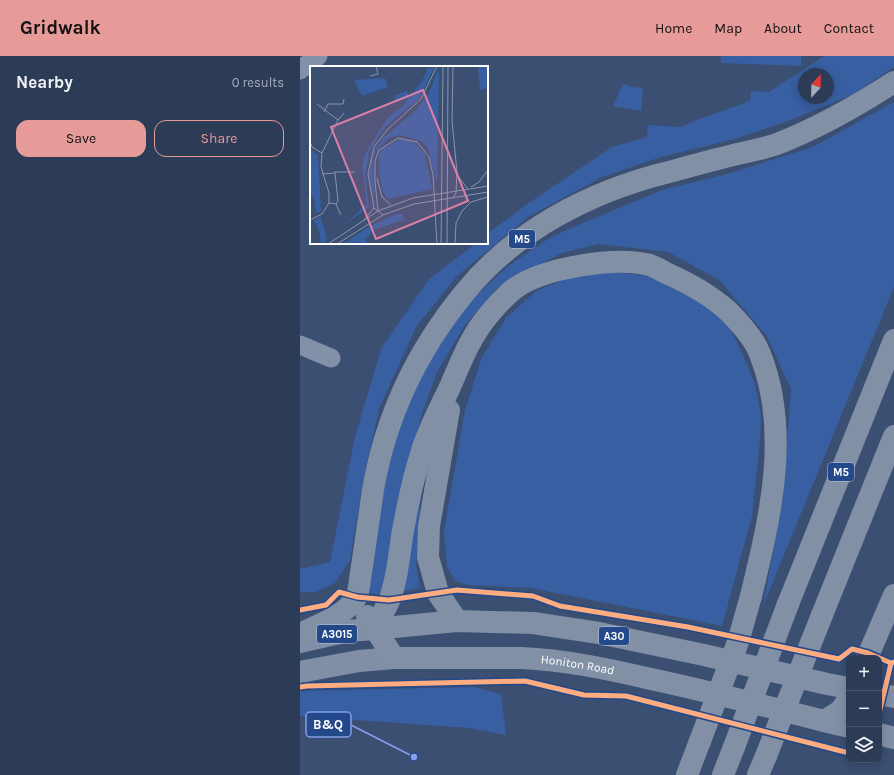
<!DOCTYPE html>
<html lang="en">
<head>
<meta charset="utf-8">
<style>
	body { margin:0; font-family:Karla,sans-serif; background:#34425c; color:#f1f3f6 }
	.controls { position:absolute; right:12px; bottom:12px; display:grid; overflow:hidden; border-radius:8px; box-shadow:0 2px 10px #0003 }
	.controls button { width:36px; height:36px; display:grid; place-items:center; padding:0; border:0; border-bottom:1px solid #48556c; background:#2c3b56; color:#f1f3f6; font:20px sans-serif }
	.compass { position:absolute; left:498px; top:12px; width:36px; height:36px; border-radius:50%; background:#2c3b56; box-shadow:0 2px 10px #0003; rotate:22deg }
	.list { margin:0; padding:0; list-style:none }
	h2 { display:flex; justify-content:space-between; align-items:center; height:52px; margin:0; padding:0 16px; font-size:17px }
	h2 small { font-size:13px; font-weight:400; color:#a6adb9 }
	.actions { display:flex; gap:8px; padding:12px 16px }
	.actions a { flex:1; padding:9px 0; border:1px solid #e69b98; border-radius:12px; text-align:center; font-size:14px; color:#e69b98 }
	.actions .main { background:#e69b98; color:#111 }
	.icon { flex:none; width:22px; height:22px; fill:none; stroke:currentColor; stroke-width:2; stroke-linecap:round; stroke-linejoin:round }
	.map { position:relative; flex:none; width:594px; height:719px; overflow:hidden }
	header { display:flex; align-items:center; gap:24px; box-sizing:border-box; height:56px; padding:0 20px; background:#e69b98; color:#111 }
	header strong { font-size:19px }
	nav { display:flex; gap:22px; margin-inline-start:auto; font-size:14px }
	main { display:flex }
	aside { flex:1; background:#2c3b56 }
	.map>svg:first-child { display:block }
	.green { fill:#385fa1; fill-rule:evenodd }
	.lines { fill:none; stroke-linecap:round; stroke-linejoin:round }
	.minor { stroke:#8290a8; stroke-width:19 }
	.major { stroke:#818fa6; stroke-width:22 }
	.highway { stroke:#8290a6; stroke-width:22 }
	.highway-bridge { stroke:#8290a6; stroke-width:22 }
	.cycleway-casing { stroke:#23498b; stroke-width:8 }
	.cycleway { stroke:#ffac80; stroke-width:5 }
	.labels { text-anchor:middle; stroke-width:4; stroke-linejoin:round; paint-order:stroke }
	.shield { fill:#23498b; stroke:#bdc8dc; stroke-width:1 }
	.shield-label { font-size:11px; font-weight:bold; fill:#fff }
	.street-label { font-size:12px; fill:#fff; stroke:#23498b }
	.inset-road { fill:none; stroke:#8995ab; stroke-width:1 }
	.view { fill:#dd80a5; fill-opacity:0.15; stroke:#dd80a5; stroke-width:2 }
	.inset-edge { fill:none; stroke:#fff; stroke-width:2 }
	.leader { fill:none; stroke:#839eea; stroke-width:1.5 }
	.callout-dot { fill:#839eea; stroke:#23498b; stroke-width:1.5 }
	.callout { fill:#23498b; stroke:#839eea; stroke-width:1.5 }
	.callout-label { font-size:13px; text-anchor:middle; font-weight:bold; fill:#fff }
</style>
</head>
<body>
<header>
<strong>Gridwalk</strong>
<nav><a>Home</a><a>Map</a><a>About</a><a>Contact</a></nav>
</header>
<main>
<aside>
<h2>Nearby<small>0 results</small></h2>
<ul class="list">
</ul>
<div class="actions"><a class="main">Save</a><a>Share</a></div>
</aside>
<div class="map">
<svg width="594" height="719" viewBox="0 0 594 719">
	<rect width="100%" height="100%" fill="#3b4f73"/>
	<!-- green -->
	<path class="green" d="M421 0H501V10L421 7Z
		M524 0H594V11L552 39 488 65 435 83 361 101 302 121 228 161 157 220 116 271 79 353 63 426 50 504 35 527 15 536H0V513L30 506 55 381 81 293 129 223 176 187H187V178L226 149 312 91 347 81 348 69 381 71 394 65 450 45 451 35 469 36ZM504 18H528V42H504Z
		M323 28 333 31 343 32 341 55 313 50Z
		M594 46V231L463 550 483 442 491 333 466 279 419 224 368 196 299 188 262 197 230 213 197 232 165 269 137 316 122 358 102 434 82 534 78 538 70 537 69 532V518L90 400 105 352 131 300 155 265 176 240 207 211 243 186 266 174 365 133 424 119 513 91Z
		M313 216 359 221 394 239 425 263 443 299 455 328 461 358 460 385 452 460 422 570 231 532 169 529 155 525 147 511 144 475 165 354 182 301 206 262 236 235 275 219Z
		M122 423 116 510 120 532 99 536Z
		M174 631 201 638 206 679 169 672 0 660V635Z"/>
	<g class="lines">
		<!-- minor -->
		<path class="minor" d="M0 14 18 0
			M0 289 31 302"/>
		<!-- major -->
		<path class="major" d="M0 586 48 575 74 573
			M0 616 59 605 94 602"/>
		<!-- highway -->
		<g class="highway">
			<path d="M149 354 129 470 128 501 138 537 157 565"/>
			<path d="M488 548 594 284"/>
			<path d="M522 559 594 380"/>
			<path id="s1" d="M67 560 94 602H221C265 604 308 613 351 623 417 637 483 655 549 671"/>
			<path d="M74 573C79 563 85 554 89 545 99 520 99 491 105 464 109 442 114 420 121 398 127 376 140 352 150 331 162 303 171 279 191 256 198 248 205 240 214 233 242 212 315 200 350 209 355 211 361 214 366 217 389 227 409 238 428 255 440 267 454 282 460 298 491 376 470 462 451 540"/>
			<path d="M74 573 157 565 233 567 299 577 404 599 527 628 549 632"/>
			<path d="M0 578C19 568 43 561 55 543 60 536 59 525 61 517 65 489 69 461 73 434 86 358 117 294 166 235 216 174 290 136 365 117 391 110 416 103 442 97 454 94 466 92 477 88 518 72 557 50 594 26"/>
			<path d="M567 602 594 539"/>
			<path d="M579 638 594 641"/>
			<path d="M524 665 540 655 549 643"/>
			<path d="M579 678 594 682"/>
			<path d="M387 719 400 685"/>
			<path d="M423 719 434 691"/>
			<path d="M458 719 466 700"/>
		</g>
		<!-- highway-bridge -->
		<path class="highway-bridge" d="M400 685 438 586 451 540
			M434 691 488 548
			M466 700 522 559"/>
		<!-- cycleway casing -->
		<g class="cycleway-casing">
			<path id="cycleway" d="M0 554 26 549 39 536 57 541 89 544 157 534 233 540 260 550 388 571 539 603 552 593 568 597 591 607 594 606
				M0 631 7 630 225 625 284 639 326 640 549 697
				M579 658 591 607"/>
		</g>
		<!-- cycleway -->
		<use href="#cycleway" class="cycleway"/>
	</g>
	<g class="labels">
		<!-- shield labels -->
		<g class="shield">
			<rect x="209" y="174" width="26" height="18" rx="3"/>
			<rect x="528" y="407" width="26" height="18" rx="3"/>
			<rect x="17" y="569" width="40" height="18" rx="3"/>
			<rect x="299" y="571" width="30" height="18" rx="3"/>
		</g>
		<g class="shield-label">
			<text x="222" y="187">M5</text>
			<text x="541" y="420">M5</text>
			<text x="37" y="582">A3015</text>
			<text x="314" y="584">A30</text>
		</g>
		<!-- street labels -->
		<g class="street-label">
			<text dy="4" stroke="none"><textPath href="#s1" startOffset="234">Honiton Road</textPath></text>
		</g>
	</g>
	<!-- overview -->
	<g transform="translate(10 10)">
		<rect width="178" height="178" fill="#3b4f73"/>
		<path d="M168 0H178V22L170 24ZM118 2H124L109 33 75 61 59 86 55 111 59 141 34 159 57 138 52 102 55 88 79 50 93 40 112 15ZM129 2 127 118 118 82 111 75 90 69 79 72 66 85 63 93 65 140 59 109 63 87 73 72 106 44 118 29ZM75 12 78 21 52 30 44 14ZM97 25 99 32 86 36 84 30ZM90 73 103 76 115 88 122 123 78 133 73 126 69 106V89L72 83ZM0 83 8 89 11 145 6 147 4 131H0ZM87 148H92L95 154 62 164 61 168 55 173 58 178 46 176 33 178 62 159ZM11 151 17 175 11 178 9 164 4 154Z" fill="#385fa1"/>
		<path class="inset-road" d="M127 0 111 33 77 64 64 81 58 108 64 142 73 149 104 138 178 126M143 0 142 55 147 106 146 127 143 132M60 10 68 8 66 0M7 38 28 54M14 46 18 38H33L34 33M0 75 2 81 12 87M24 106H45M12 108 25 107 28 135 26 138 19 137M148 110 158 123M67 112 72 131 81 139M161 121 169 116 178 104M26 138 31 149M68 145 65 115V95L69 84 88 72 107 76 119 91 123 109 127 178M68 145 103 132 178 120M0 154 12 148 19 137V127L11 101 12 87 28 54 34 47M53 155 64 142M18 178 68 145M27 178 73 149M131 178 133 0M137 178 138 0M145 178 146 157 152 145 161 136 178 131"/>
		<path class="view" d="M113 24 158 135 66 173 21 61Z"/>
		<rect width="178" height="178" class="inset-edge"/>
	</g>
	<!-- callouts -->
	<path class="leader" d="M114 701L51 669"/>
	<circle class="callout-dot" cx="114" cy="701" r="4"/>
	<rect class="callout" x="6" y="656" width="45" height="25" rx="4"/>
	<g class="callout-label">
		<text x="28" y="673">B&amp;Q</text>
	</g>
</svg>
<div class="controls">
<button>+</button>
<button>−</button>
<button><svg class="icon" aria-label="layers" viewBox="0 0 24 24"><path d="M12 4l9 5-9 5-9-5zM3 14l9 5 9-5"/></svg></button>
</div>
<svg class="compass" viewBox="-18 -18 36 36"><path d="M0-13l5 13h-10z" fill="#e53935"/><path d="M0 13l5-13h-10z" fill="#a6adb9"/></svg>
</div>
</main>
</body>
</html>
